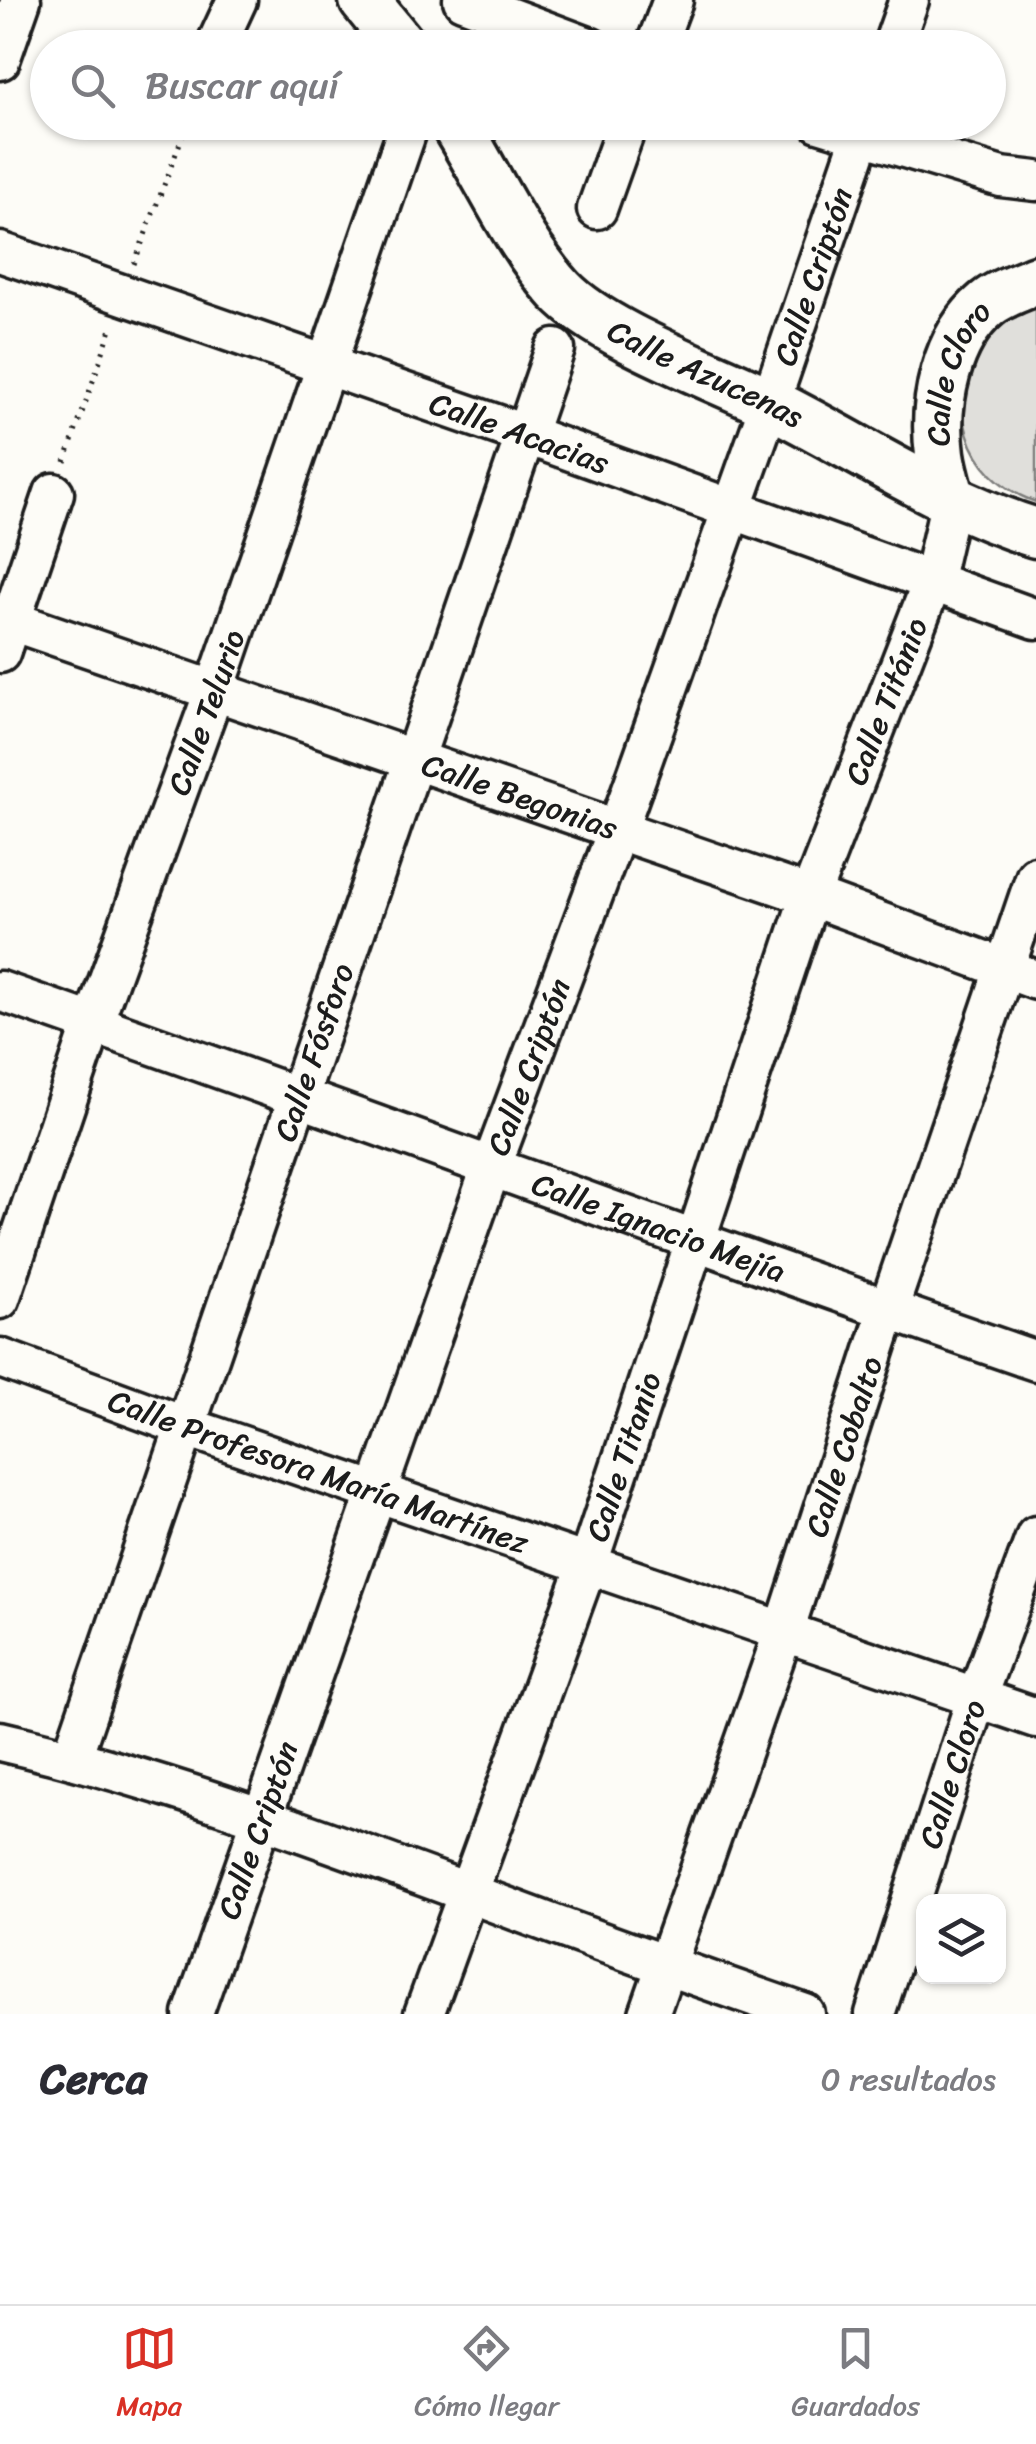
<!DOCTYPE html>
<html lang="es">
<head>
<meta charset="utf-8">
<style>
	body { margin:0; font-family:Sriracha,sans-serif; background:#f7f7f7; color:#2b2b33 }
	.controls { position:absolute; right:30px; bottom:30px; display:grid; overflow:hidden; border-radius:20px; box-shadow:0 2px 8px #0004 }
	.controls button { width:90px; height:90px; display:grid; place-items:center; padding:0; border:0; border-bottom:2px solid #e1e1e2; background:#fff; color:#2b2b33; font:50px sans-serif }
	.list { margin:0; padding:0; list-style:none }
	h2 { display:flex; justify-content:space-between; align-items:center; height:130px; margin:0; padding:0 40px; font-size:42px }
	h2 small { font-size:32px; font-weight:400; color:#7c7c81 }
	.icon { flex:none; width:55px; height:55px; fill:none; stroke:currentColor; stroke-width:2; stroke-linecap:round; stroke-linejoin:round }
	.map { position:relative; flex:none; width:1036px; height:2014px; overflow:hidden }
	.search { position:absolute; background:#fff; box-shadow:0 2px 8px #0004; left:30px; right:30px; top:30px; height:110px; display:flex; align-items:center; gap:25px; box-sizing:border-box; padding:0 35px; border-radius:55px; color:#7c7c81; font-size:38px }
	.sheet { height:290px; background:#fff }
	nav { display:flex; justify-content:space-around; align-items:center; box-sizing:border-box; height:140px; border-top:2px solid #e1e1e2; background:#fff; font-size:28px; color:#7c7c81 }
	nav a { display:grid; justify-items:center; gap:5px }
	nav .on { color:#d93025 }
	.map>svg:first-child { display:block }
	.green { fill:#e0dfdb; stroke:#7e7e7c; stroke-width:2.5 }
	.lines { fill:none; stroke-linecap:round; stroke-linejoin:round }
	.minor-casing { stroke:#1c1c1c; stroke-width:45 }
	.tertiary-casing { stroke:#1c1c1c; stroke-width:55 }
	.path { stroke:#1c1c1c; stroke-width:5; stroke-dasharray:2.5 8; stroke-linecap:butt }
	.minor { stroke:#fdfcf7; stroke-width:38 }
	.tertiary { stroke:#fdfcf7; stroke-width:48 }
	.labels { text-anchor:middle; stroke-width:9; stroke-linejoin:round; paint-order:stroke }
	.street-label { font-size:32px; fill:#1c1c1c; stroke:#fdfcf7 }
</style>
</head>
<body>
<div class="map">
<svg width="1036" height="2014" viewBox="0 0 1036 2014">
	<rect width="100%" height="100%" fill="#fdfcf7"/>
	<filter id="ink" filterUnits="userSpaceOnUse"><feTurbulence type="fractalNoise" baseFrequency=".01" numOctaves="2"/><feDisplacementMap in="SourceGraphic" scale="20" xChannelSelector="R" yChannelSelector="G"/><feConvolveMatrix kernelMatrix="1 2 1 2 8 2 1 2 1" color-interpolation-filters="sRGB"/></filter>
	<g filter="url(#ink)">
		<!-- green -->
		<path class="green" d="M1036 301V502C965 478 941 399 986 338 999 321 1019 312 1036 301Z"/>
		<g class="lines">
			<!-- minor casing -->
			<g class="minor-casing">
				<g id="minor">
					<path d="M463 0 591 48"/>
					<path d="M218 41 237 0"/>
					<path d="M655 48 673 0"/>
					<path d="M892 48 909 0"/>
					<path d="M0 60 21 0"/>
					<path d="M819 122 1001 177 1036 181"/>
					<path d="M597 209 628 122"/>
					<path id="s1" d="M0 252 527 435 1036 619"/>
					<path id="s2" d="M0 617 810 896 1036 980"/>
					<path d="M0 653 54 493"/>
					<path id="s3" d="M0 991C346 1111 689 1242 1036 1361"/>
					<path id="s4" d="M0 1299 93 1023 214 692 410 122"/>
					<path id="s5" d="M0 1358 184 1426 1036 1718"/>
					<path d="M0 1741C161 1778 314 1836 469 1893 580 1935 692 1975 805 2014"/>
					<path id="s6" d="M72 1757 555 349"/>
					<path id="s7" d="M193 2014 492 1165 617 831 770 403 866 122"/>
					<path id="s8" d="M424 2014 588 1563 810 896 932 583 951 500"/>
					<path id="s9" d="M649 2014 784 1631 888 1310 1036 876"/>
					<path id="s10" d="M875 2014 977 1696 1036 1536"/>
				</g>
			</g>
			<!-- tertiary casing -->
			<g class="tertiary-casing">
				<g id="tertiary">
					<path d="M364 0 403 48"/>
					<path id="s11" d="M454 122C488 176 518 244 560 290 602 335 711 374 768 402 857 446 941 504 1036 533"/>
					<path id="s12" d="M951 500C947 485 942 469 940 454 933 403 946 338 987 304 1000 293 1021 287 1036 280"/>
				</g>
			</g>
			<!-- path -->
			<path class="path" d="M134 264 188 122
				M65 462 112 326"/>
			<!-- minor -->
			<use href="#minor" class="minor"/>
			<!-- tertiary -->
			<use href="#tertiary" class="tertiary"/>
		</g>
	</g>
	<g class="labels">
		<!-- street labels -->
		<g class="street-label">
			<text dy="11" stroke="none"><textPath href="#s7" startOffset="1845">Calle Criptón</textPath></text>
			<text dy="11" stroke="none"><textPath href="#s11" startOffset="368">Calle Azucenas</textPath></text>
			<text dy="11" stroke="none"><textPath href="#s12" startOffset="132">Calle Cloro</textPath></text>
			<text dy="11" stroke="none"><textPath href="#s1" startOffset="550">Calle Acacias</textPath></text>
			<text dy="11" stroke="none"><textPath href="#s8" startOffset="1392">Calle Titánio</textPath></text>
			<text dy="11" stroke="none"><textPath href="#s4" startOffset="622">Calle Telurio</textPath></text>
			<text dy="11" stroke="none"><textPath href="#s2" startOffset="550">Calle Begonias</textPath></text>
			<text dy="11" stroke="none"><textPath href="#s6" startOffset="745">Calle Fósforo</textPath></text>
			<text dy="11" stroke="none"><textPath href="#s7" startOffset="1005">Calle Criptón</textPath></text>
			<text dy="11" stroke="none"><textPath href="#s3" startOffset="700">Calle Ignacio Mejía</textPath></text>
			<text dy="11" stroke="none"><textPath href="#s9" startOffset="600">Calle Cobalto</textPath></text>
			<text dy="11" stroke="none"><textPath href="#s8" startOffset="592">Calle Titanio</textPath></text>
			<text dy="11" stroke="none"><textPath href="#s5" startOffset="338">Calle Profesora María Martínez</textPath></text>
			<text dy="11" stroke="none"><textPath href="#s10" startOffset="252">Calle Cloro</textPath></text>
			<text dy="11" stroke="none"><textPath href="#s7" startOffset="195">Calle Criptón</textPath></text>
		</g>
	</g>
</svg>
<div class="controls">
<button><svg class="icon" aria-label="layers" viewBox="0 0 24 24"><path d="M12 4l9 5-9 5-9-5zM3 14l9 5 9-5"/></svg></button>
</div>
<div class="search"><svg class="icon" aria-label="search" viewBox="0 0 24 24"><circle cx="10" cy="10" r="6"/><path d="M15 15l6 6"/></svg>Buscar aquí</div>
</div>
<section class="sheet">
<h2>Cerca<small>0 resultados</small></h2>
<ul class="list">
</ul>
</section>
<nav>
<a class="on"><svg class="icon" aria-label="map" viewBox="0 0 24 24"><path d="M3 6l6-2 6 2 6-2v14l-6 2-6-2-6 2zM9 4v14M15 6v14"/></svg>Mapa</a>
<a><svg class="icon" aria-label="directions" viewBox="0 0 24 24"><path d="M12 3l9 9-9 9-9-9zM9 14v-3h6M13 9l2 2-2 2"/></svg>Cómo llegar</a>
<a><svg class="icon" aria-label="saved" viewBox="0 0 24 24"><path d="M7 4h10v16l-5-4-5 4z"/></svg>Guardados</a>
</nav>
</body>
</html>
